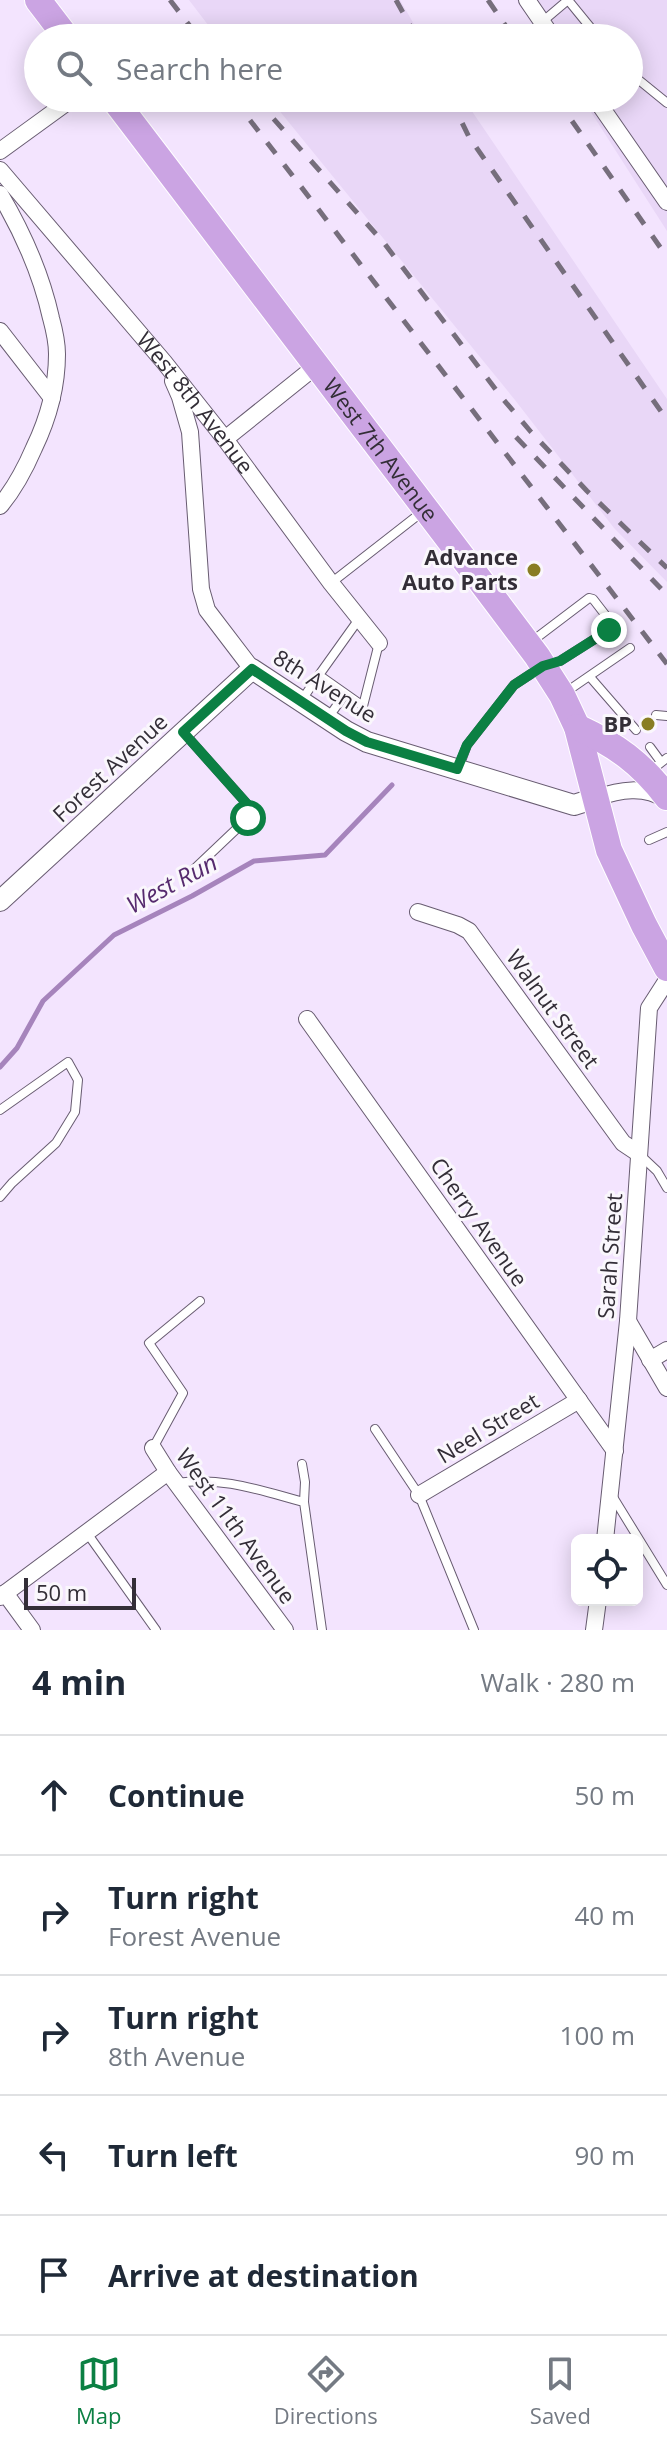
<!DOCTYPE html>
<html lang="en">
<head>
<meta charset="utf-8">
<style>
	body { margin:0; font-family:"Open Sans",sans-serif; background:#f6f6f7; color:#1f2937 }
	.controls { position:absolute; right:24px; bottom:24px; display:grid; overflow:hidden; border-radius:12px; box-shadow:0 4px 20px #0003 }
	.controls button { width:72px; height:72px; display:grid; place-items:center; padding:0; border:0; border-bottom:2px solid #e0e1e3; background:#fff; color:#1f2937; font:40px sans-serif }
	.scale { position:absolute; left:24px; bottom:20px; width:112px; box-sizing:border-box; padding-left:8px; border:4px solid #332e37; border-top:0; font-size:22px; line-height:28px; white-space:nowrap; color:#332e37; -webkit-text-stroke:6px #faf7fc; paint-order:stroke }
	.stop { position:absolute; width:24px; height:24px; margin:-18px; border:6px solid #0b8043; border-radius:50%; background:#fff }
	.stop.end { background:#0b8043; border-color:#fff; box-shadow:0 2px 8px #0008 }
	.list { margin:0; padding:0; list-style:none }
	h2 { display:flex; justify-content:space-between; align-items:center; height:104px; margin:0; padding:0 32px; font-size:34px }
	h2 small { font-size:26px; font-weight:400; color:#747a83 }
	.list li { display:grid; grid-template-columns:52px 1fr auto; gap:24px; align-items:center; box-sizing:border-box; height:120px; padding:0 32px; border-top:2px solid #e0e1e3 }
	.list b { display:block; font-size:30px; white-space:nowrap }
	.list p { margin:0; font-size:26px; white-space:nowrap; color:#747a83 }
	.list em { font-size:26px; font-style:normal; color:#747a83 }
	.icon { flex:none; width:44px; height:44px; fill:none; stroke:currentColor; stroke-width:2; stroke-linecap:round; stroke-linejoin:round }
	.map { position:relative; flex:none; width:667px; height:1630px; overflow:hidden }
	.search { position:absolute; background:#fff; box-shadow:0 4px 20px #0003; left:24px; right:24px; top:24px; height:88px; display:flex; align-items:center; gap:20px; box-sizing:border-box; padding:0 28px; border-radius:44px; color:#747a83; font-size:30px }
	.sheet { height:704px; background:#fff }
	nav { display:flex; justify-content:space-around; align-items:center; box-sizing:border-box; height:112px; border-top:2px solid #e0e1e3; background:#fff; font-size:22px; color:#747a83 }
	nav a { display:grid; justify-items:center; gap:4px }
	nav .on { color:#0b8043 }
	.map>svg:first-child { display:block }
	.built { fill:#e9d7f7 }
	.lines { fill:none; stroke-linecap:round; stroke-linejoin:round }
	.stream { stroke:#a684bc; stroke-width:5 }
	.service-casing { stroke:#685c71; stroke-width:10 }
	.minor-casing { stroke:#685c71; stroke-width:18 }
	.tertiary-casing { stroke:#685c71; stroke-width:22 }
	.primary-casing { stroke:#fff; stroke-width:28 }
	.service { stroke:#fff; stroke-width:8 }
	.minor { stroke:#fff; stroke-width:16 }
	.tertiary { stroke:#fff; stroke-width:20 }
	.primary { stroke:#cba4e3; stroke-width:26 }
	.rail { stroke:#766e7c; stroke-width:5; stroke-dasharray:14 14; stroke-linecap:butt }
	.route { stroke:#0b8043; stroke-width:10 }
	.poi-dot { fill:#897d23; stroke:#faf7fc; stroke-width:3 }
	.labels { text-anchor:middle; stroke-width:6; stroke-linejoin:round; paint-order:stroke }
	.street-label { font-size:22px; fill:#332e37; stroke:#faf7fc }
	.poi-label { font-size:22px; font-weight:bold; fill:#332e37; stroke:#faf7fc; text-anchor:end }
	.water-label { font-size:24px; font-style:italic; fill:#562a6e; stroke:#faf7fc }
</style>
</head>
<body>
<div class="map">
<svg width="667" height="1630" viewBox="0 0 667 1630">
	<rect width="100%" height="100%" fill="#f3e4fe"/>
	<!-- built -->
	<path class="built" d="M189 0H400L422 38H218Z
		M517 0H667V231L582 98H629V38H543Z
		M269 98H463L667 399V582L614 528 515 400Z"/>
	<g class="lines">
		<!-- stream -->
		<path class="stream" d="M0 1067 17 1048 43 1001 114 935 192 896 254 861 325 855 392 785"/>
		<!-- service casing -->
		<g class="service-casing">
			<path id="service" d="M542 22 568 0 599 38
				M629 72 667 103
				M331 583 422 512
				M319 675 359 619
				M590 677 636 730
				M566 692 630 648
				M301 701 319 675 363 706 379 643
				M656 715 667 716
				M328 718 345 694
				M184 733 248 805 250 811 248 818 189 874
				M650 747 661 762
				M458 769 467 745 514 685 543 666 560 661 609 630 610 621 593 599 589 598 531 642
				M649 772 667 758
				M649 840 667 832
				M0 1110 68 1062 78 1080 75 1112 56 1143 12 1183 0 1197
				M640 1155 657 1171 667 1188
				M375 1429 419 1495 474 1630
				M153 1448 183 1393 149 1343 200 1301
				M302 1464 305 1482 304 1502
				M177 1483C221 1476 262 1491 304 1502L322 1630
				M613 1497 667 1585
				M87 1533 156 1630"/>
		</g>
		<!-- minor casing -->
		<g class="minor-casing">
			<g id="minor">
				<path d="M527 0 553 38"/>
				<path d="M595 98 667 202"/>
				<path d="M0 151 73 98"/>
				<path id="s1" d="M0 170 164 362 225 439 331 583 379 643"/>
				<path d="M0 194C23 233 41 273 51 318 54 329 57 342 57 354 57 387 48 419 34 448 25 469 15 488 0 506"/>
				<path d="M0 331 52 398"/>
				<path d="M173 381 180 397 190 432 201 589 207 610 252 669"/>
				<path d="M225 439 316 366"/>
				<path d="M596 798C619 790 645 785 666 800"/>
				<path d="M418 912 458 925 469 931 623 1143 638 1153"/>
				<path d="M307 1019 615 1451"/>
				<path d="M628 1321 667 1388"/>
				<path d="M650 1360 667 1350"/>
				<path d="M153 1448 168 1472 285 1630"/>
				<path d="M419 1495 579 1400"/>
				<path d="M605 1540 628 1321 649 1008 667 980"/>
				<path d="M5 1593 32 1630"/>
				<path d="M0 1597 168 1472"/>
				<path d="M594 1630 598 1600"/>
			</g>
		</g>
		<!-- tertiary casing -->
		<g class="tertiary-casing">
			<path id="tertiary" d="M0 901 252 669 346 731 367 742 574 805 596 798"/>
		</g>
		<!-- primary casing -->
		<g class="primary-casing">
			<g id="primary">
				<path d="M38 0 67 38"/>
				<path id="s2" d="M113 98 479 579 537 656 562 695 577 727 609 850 644 925 667 968"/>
				<path d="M577 727C616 745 641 763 667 797"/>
			</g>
		</g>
		<!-- service -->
		<use href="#service" class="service"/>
		<!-- minor -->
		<use href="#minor" class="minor"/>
		<!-- tertiary -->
		<use href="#tertiary" class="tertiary"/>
		<!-- primary -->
		<use href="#primary" class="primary"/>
		<!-- rail -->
		<path class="rail" d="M170 0 199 38
			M396 0 417 38
			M488 0 514 38
			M233 98 667 664
			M255 98 384 243 503 399 531 432 587 491 667 568
			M450 98 469 137 667 420
			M556 98 667 257
			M516 437 667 595"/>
	</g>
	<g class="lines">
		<!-- route -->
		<path class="route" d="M248 818 250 811 248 805 183 732 252 669 346 731 367 742 457 769 467 745 514 685 543 666 560 661 609 630"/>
	</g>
	<!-- markers -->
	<g class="poi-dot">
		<circle cx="534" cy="570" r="8"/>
		<circle cx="648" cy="724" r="8"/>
	</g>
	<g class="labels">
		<!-- street labels -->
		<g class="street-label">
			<text dy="8" stroke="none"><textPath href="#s1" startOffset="304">West 8th Avenue</textPath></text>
			<text dy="8" stroke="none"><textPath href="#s2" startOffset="442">West 7th Avenue</textPath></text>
			<text transform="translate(325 686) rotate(32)" y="8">8th Avenue</text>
			<text transform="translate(110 768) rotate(-43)" y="8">Forest Avenue</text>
			<text transform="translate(553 1009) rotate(54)" y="8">Walnut Street</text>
			<text transform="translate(479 1222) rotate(55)" y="8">Cherry Avenue</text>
			<text transform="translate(610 1256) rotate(-86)" y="8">Sarah Street</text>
			<text transform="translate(488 1428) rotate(-31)" y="8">Neel Street</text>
			<text transform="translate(236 1526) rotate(54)" y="8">West 11th Avenue</text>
		</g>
		<!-- poi labels -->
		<g class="poi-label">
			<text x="518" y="565">Advance<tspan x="518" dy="25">Auto Parts</tspan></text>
			<text x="632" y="732">BP</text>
		</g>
		<!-- water labels -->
		<g class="water-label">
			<text transform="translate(172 884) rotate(-28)" y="8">West Run</text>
		</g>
	</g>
</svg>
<div class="controls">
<button><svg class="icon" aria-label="locate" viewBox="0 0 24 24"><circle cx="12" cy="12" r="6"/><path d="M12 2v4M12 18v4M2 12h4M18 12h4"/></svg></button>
</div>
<div class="scale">50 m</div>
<div class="stop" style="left:248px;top:818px"></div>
<div class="stop end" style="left:609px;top:630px"></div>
<div class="search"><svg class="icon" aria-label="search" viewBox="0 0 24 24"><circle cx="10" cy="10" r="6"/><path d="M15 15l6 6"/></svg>Search here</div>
</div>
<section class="sheet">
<h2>4 min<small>Walk · 280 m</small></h2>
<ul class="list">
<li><svg class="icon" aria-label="ahead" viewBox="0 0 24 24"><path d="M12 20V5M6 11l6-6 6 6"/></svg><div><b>Continue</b></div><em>50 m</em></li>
<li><svg class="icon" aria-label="right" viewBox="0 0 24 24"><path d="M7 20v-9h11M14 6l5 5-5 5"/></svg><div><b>Turn right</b><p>Forest Avenue</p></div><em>40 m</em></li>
<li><svg class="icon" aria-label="right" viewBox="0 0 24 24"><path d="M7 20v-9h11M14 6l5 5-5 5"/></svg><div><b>Turn right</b><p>8th Avenue</p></div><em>100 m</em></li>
<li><svg class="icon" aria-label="left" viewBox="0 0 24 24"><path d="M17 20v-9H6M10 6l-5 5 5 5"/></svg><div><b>Turn left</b></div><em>90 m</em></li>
<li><svg class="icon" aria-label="arrive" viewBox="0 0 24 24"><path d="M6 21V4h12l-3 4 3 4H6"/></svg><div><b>Arrive at destination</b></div></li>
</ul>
</section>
<nav>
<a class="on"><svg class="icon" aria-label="map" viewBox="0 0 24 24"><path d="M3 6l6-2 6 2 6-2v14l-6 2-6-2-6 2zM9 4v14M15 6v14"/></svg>Map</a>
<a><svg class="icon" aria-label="directions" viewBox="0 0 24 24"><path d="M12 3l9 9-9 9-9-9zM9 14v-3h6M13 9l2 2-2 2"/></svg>Directions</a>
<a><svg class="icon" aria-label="saved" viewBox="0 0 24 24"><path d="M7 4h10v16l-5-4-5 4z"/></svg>Saved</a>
</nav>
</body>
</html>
